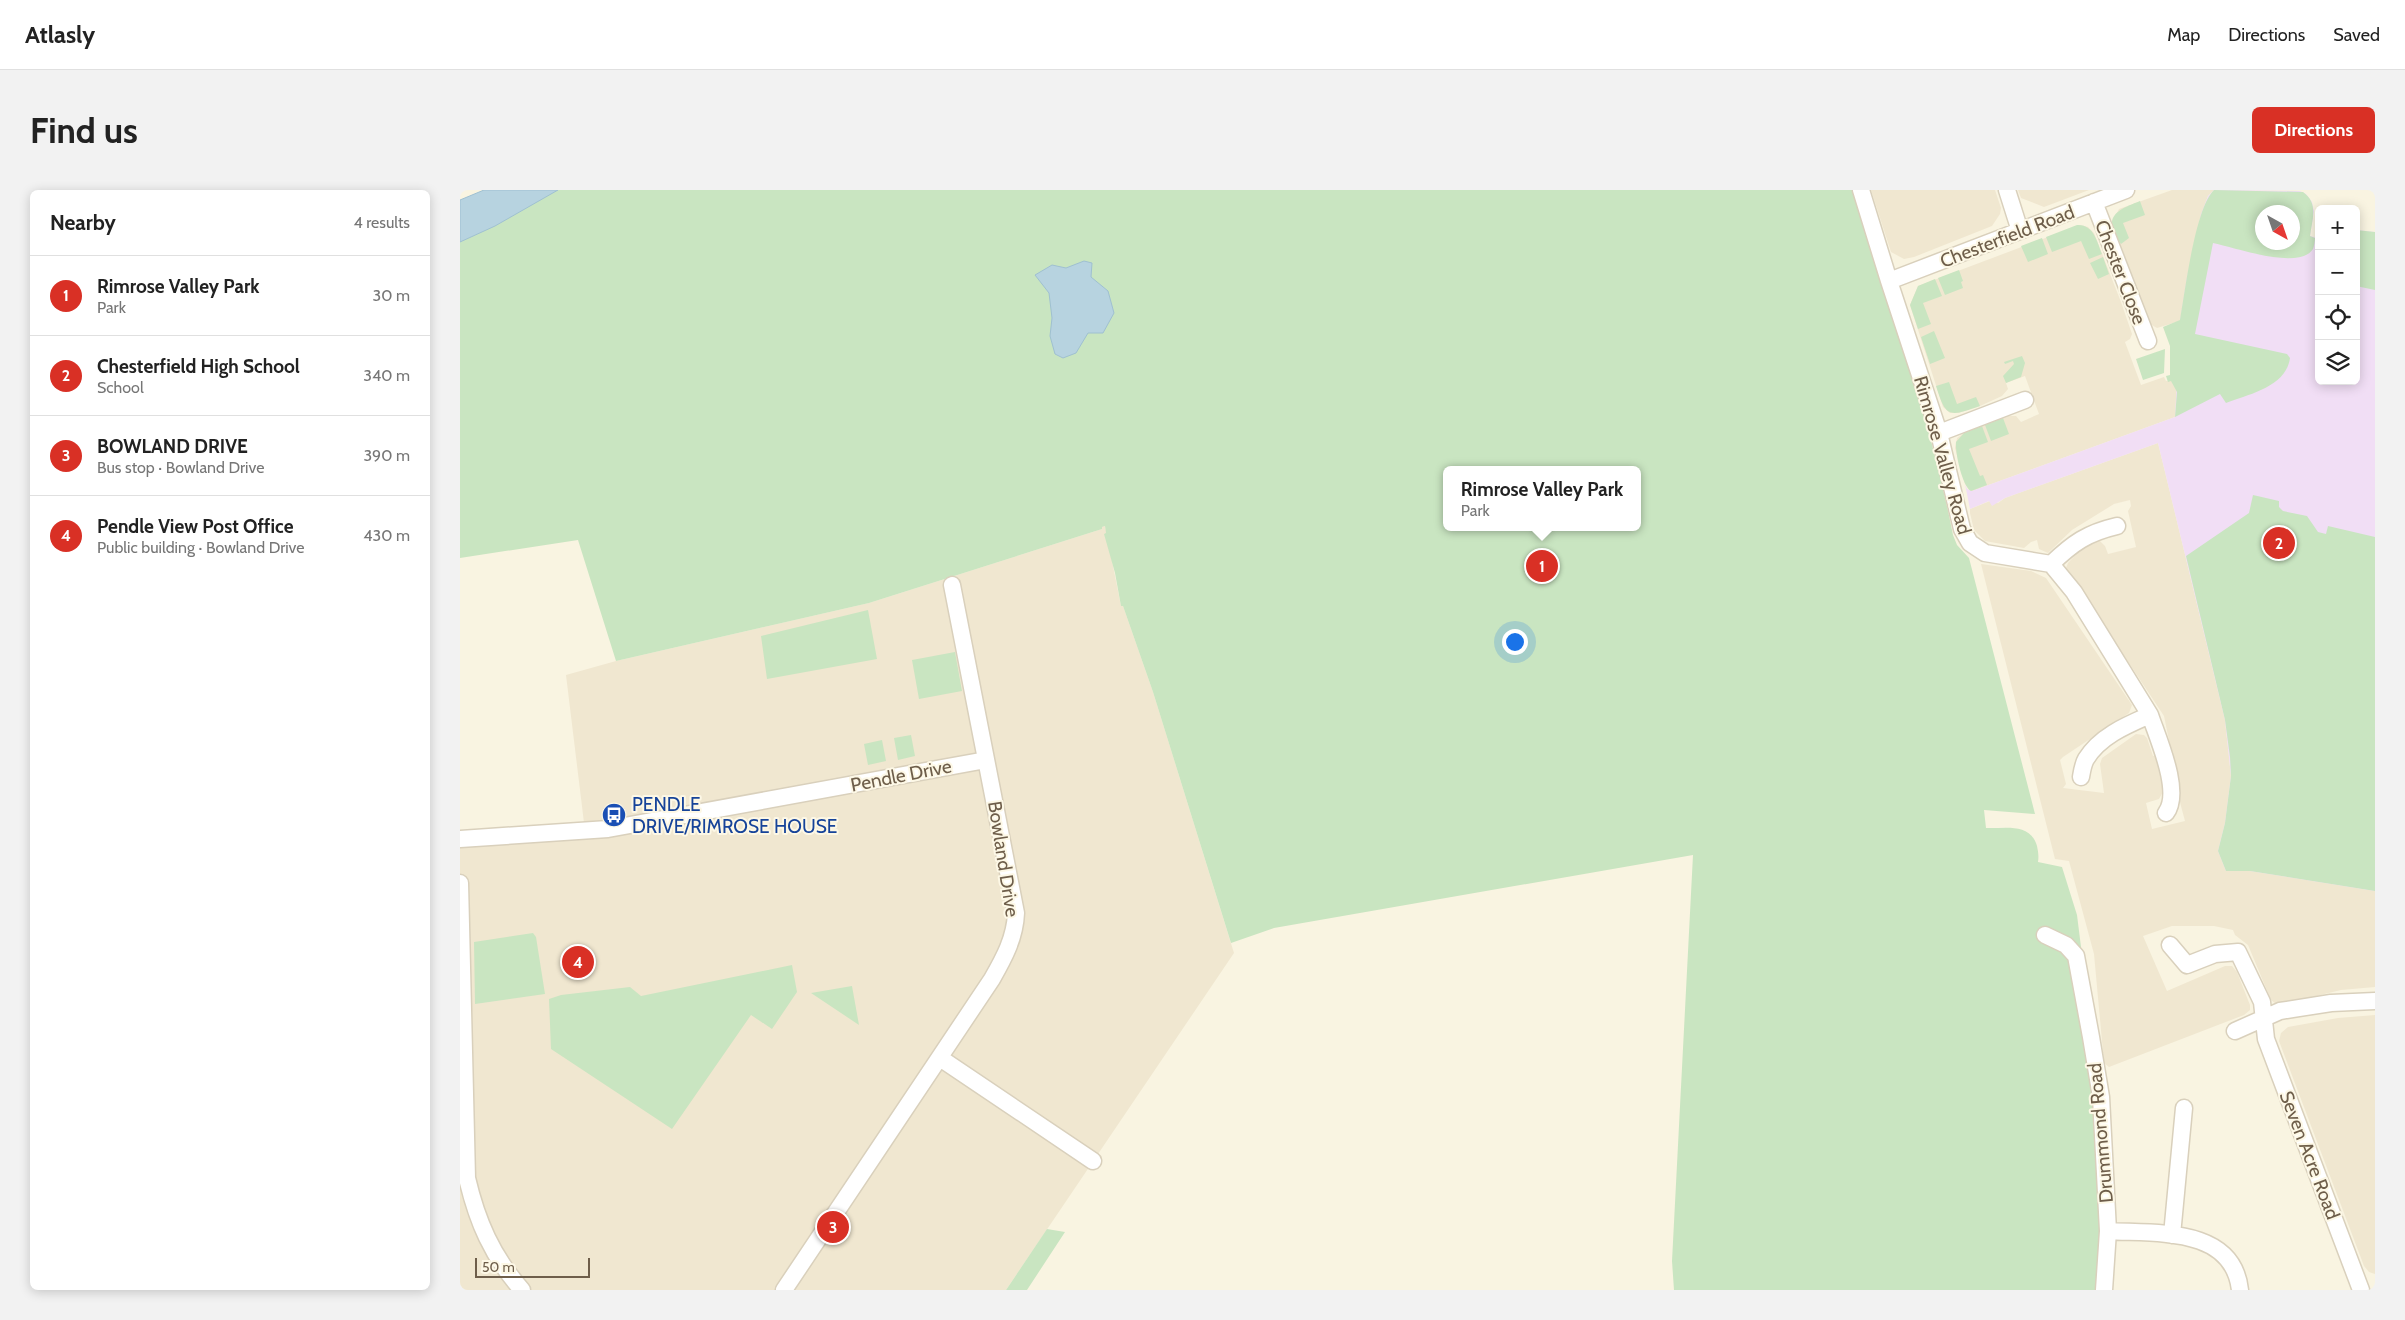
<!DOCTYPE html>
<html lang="en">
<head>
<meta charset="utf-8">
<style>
	body { margin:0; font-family:Cabin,sans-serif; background:#f2f2f2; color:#222 }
	.controls { position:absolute; right:15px; top:15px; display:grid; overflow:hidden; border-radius:8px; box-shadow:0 2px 12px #0003 }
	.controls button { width:45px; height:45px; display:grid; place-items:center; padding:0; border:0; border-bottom:1px solid #e0e0e0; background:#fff; color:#222; font:25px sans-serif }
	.compass { position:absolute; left:1795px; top:15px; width:45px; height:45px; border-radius:50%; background:#fff; box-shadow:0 2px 12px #0003; rotate:140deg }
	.scale { position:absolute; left:15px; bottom:12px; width:115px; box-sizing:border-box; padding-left:5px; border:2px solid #6e5e4a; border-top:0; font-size:14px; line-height:18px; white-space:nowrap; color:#6e5e4a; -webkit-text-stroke:4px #fdf8e6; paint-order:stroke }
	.you { position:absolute; left:1054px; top:451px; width:18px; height:18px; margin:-12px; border:4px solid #fff; border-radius:50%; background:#1a73e8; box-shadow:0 0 0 8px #1a73e833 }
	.badge { display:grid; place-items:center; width:32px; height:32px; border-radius:50%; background:#d93025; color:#fff; font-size:16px; font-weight:700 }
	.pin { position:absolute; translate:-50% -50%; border:2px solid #fff; box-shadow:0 1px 5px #0006 }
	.popup { position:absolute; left:983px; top:276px; width:198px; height:65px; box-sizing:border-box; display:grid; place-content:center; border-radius:8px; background:#fff; filter:drop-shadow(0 1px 4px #0005); font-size:16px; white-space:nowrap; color:#767676 }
	.popup b { font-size:19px; color:#222 }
	.popup::after { content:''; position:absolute; left:50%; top:100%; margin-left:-10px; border:10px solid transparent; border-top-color:#fff }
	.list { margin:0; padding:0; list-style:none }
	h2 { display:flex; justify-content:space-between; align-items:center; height:65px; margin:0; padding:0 20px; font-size:21px }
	h2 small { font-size:16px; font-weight:400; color:#767676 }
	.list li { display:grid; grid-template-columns:32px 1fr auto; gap:15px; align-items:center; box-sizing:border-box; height:80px; padding:0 20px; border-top:1px solid #e0e0e0 }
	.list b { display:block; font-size:19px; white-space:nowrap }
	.list p { margin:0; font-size:16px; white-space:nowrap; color:#767676 }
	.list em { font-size:16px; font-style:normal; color:#767676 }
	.icon { flex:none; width:28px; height:28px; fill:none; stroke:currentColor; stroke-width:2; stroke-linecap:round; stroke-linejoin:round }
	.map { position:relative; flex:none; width:1915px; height:1100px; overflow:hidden; border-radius:8px }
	header { display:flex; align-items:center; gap:30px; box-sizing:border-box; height:70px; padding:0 25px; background:#fff; border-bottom:1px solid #e0e0e0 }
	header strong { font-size:24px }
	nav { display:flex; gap:28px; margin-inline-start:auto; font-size:18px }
	.intro { display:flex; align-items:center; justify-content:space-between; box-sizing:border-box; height:120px; padding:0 30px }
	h1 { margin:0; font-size:35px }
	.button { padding:12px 22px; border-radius:8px; background:#d93025; color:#fff; font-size:18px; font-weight:700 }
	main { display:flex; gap:30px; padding:0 30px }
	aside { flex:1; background:#fff; border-radius:8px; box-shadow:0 2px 12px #0003 }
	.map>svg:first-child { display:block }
	.residential { fill:#f0e7d0 }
	.education { fill:#f1def5; fill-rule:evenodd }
	.green { fill:#c9e5c1; fill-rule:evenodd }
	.water { fill:#b7d3e0; stroke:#9fc0d1 }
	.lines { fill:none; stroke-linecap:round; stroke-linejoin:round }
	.minor-casing { stroke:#d9d0bc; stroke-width:19 }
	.minor { stroke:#fff; stroke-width:16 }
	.labels { text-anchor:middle; stroke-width:4; stroke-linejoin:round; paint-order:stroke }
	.street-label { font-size:19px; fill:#6e5e4a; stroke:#fdf8e6 }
	.transit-label { font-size:19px; fill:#164399; stroke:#fdf8e6; text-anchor:start }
</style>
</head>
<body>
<header>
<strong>Atlasly</strong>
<nav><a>Map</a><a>Directions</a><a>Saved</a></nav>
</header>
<div class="intro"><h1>Find us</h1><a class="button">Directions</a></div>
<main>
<aside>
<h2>Nearby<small>4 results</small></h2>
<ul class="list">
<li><span class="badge">1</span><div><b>Rimrose Valley Park</b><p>Park</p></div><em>30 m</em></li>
<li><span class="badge">2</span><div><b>Chesterfield High School</b><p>School</p></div><em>340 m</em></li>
<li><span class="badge">3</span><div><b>BOWLAND DRIVE</b><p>Bus stop · Bowland Drive</p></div><em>390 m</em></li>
<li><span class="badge">4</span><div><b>Pendle View Post Office</b><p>Public building · Bowland Drive</p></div><em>430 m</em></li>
</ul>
</aside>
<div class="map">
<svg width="1915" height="1100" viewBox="0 0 1915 1100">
	<rect width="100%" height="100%" fill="#f9f4e1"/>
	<!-- residential -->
	<path class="residential" d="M1411 0H1535L1541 18 1540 24 1532 36 1454 67 1444 69 1431 62Z
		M1558 0H1629L1584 17 1561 8Z
		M1712 0H1754L1748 6 1740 29 1720 131 1697 138 1690 134 1652 32 1659 19Z
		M1620 35 1628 37 1634 43 1661 112 1672 144 1670 149 1665 152 1681 195 1704 187 1706 191 1711 190 1717 201 1715 227 1512 301 1505 294 1495 258 1497 248 1504 243 1548 226H1556L1561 232 1579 224 1565 186 1546 193 1548 199 1542 206 1520 216 1498 223H1490L1483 217 1450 115 1458 96Z
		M1698 253 1765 530 1771 586 1765 633 1758 661 1766 681H1790L1915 701V797L1881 800 1823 814H1816L1811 810 1788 755 1775 745 1773 740 1754 736H1712L1683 746 1707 801 1765 776H1772L1777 782 1790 815V820L1784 825 1649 877 1644 873 1634 764 1609 671 1595 669 1521 374 1571 381 1586 388 1672 515 1669 523 1603 567 1600 570 1606 594 1603 598 1644 603 1640 574 1642 568 1676 544 1684 545 1687 548 1693 566 1697 565 1705 598 1699 609 1686 613 1692 639 1725 631 1718 605 1720 604 1704 526 1606 378 1608 373 1624 356 1639 350 1645 356 1648 364 1676 357 1668 321 1671 316 1670 310 1654 314 1612 340 1588 363 1579 359 1577 350 1571 352 1564 358 1525 351 1514 340 1510 323V319L1530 311 1538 313 1545 308Z
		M645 336 661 416H663L693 502 774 763 546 1100H0V649L125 641 106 485 156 471 409 413 642 339 641 337Z
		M1915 825V1084L1909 1082 1904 1076 1819 851 1821 843 1828 837 1878 828Z"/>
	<!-- education -->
	<path class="education" d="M1754 0 1840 1 1846 4 1852 12 1854 21 1850 46 1859 48V191H1896V40L1915 42V701L1790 681H1766L1758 661 1765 633 1771 586 1765 530 1698 253 1545 308 1532 316 1529 311 1510 319 1505 294 1507 299 1512 301 1715 227 1720 131 1727 87 1741 24 1748 6ZM1802 22H1832V52H1802Z"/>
	<!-- green -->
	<path class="green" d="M63 0H1394C1430 114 1470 228 1493 345L1497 355 1509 368 1575 624 1524 620 1526 638C1545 639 1570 632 1577 656 1578 661 1579 666 1578 672L1602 677 1617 725 1637 885 1640 1060 1637 1100H1214L1212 1071 1233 665 814 738 771 753 693 502 663 416H661L655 383 644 344 646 343 645 336 642 337V339L409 413 156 471 118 350 0 368V31ZM987 280H1177V337H987Z
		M1754 0 1843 2C1859 13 1852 30 1850 46L1855 48C1855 51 1854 56 1853 59 1839 81 1774 57 1753 53L1735 144 1827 164 1830 168C1826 197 1789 204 1766 213L1760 204 1715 227 1717 202 1711 191 1708 192 1706 186 1710 185V156L1703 137 1720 130C1725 102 1735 18 1754 0ZM1832 22V52H1802V22Z
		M1680 11 1685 25 1663 33 1669 48 1661 54C1641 27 1657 20 1680 11Z
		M1617 35C1634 34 1637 52 1642 64L1629 69 1621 51 1592 62 1586 47Z
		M1896 40 1915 42V100L1896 96Z
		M1582 48 1588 64 1568 72 1561 56Z
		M1643 67 1649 84 1638 89 1630 73Z
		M1499 80 1503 91 1501 92 1503 98 1485 105 1478 88Z
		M1475 89 1482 106 1463 113 1471 134 1458 139 1450 115 1458 96Z
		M1474 141 1485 168 1470 174 1461 147Z
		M1705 159 1704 183 1683 190 1676 169Z
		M1562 166 1565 173 1561 187 1546 193 1543 186 1554 174 1553 171 1545 174 1544 172Z
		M1489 192 1497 214 1516 207 1520 216C1489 227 1486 228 1476 196Z
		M1543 228 1549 244 1531 251 1525 235Z
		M1522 236 1528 252 1509 259 1520 286 1523 285 1527 295 1511 301C1502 296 1495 262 1496 252L1504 243Z
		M1793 305 1819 311V317L1823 321 1847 326 1858 342 1866 344 1868 336 1915 347V701L1790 681H1766L1758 661 1765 633 1771 586 1770 567 1765 530 1726 366 1789 323Z
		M408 420 417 469 307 489 301 446Z
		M495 462 502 501 459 509 452 470Z
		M451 545 455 566 438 570 434 548Z
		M422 550 426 571 408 575 404 554Z
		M73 743 76 747 85 804 15 814 14 752Z
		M332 775 337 802 312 839 291 825 212 939 91 859 89 809 101 805 170 797 181 806Z
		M392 796 399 835 351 803Z
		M587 1039 605 1042 567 1100H546Z"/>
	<!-- water -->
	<path class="water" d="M24 0H98L35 36 0 52V10Z
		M624 71 632 73 631 87 648 101 654 123 643 143H628L616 163 603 168 595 164 590 146 592 128 589 103 575 85 592 75 606 78Z"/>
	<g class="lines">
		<!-- minor casing -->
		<g class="minor-casing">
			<path id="minor" d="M1401 0 1429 91 1479 243 1502 339 1510 353 1525 363 1591 374 1614 402 1690 525C1667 535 1640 546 1626 569 1623 574 1622 581 1621 587
				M1547 0 1560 41
				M1634 12 1688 151
				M1429 91 1666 0
				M1479 243 1565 210
				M1591 374C1613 353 1627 343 1657 336
				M1690 525C1698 549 1722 602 1706 623
				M0 649 148 639 526 570
				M0 693 7 988C17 1031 32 1066 62 1100
				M1585 745 1606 755 1616 766 1631 847 1641 907 1648 1041 1644 1100
				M1710 755 1727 775 1755 764 1778 762 1802 812 1806 849 1901 1100
				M1775 841 1820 821 1871 813 1915 811
				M480 868 633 971
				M1648 1041C1695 1044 1773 1036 1780 1100
				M1712 1045 1724 918
				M324 1100 532 789C544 768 555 748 556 723L492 395"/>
		</g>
		<!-- minor -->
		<use href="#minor" class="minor"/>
	</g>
	<!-- icons -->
	<defs>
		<g id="bus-disc" transform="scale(1.25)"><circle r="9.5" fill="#1a4fb4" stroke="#fdf8e6"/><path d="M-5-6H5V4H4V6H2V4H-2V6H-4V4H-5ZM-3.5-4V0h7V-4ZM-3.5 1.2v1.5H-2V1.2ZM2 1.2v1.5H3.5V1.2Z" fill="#fff"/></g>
	</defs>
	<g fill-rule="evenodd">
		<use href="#bus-disc" x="154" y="625"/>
	</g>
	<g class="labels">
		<!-- street labels -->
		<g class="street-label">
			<text transform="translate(1547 46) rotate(-21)" y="7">Chesterfield Road</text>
			<text transform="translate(1661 82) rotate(69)" y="7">Chester Close</text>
			<text transform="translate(1483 265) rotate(74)" y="7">Rimrose Valley Road</text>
			<text transform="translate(441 585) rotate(-11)" y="7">Pendle Drive</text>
			<text transform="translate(544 669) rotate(81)" y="7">Bowland Drive</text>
			<text transform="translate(1640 943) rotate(-95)" y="7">Drummond Road</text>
			<text transform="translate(1850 965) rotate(69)" y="7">Seven Acre Road</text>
		</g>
		<!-- transit labels -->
		<g class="transit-label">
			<text x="172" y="621">PENDLE<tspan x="172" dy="22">DRIVE/RIMROSE HOUSE</tspan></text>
		</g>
	</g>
</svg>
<div class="controls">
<button>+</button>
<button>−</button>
<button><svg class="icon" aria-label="locate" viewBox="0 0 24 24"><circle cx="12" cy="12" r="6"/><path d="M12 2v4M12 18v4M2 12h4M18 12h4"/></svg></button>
<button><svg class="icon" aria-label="layers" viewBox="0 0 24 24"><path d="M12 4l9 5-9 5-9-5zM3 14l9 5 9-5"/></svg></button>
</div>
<svg class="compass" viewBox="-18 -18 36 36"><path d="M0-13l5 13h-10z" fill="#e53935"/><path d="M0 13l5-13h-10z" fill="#767676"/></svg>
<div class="scale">50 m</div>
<div class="you"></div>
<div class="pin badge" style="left:1082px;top:376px">1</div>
<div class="popup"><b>Rimrose Valley Park</b>Park</div>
<div class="pin badge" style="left:1819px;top:353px">2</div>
<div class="pin badge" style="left:373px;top:1037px">3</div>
<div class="pin badge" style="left:118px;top:772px">4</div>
</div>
</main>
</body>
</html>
